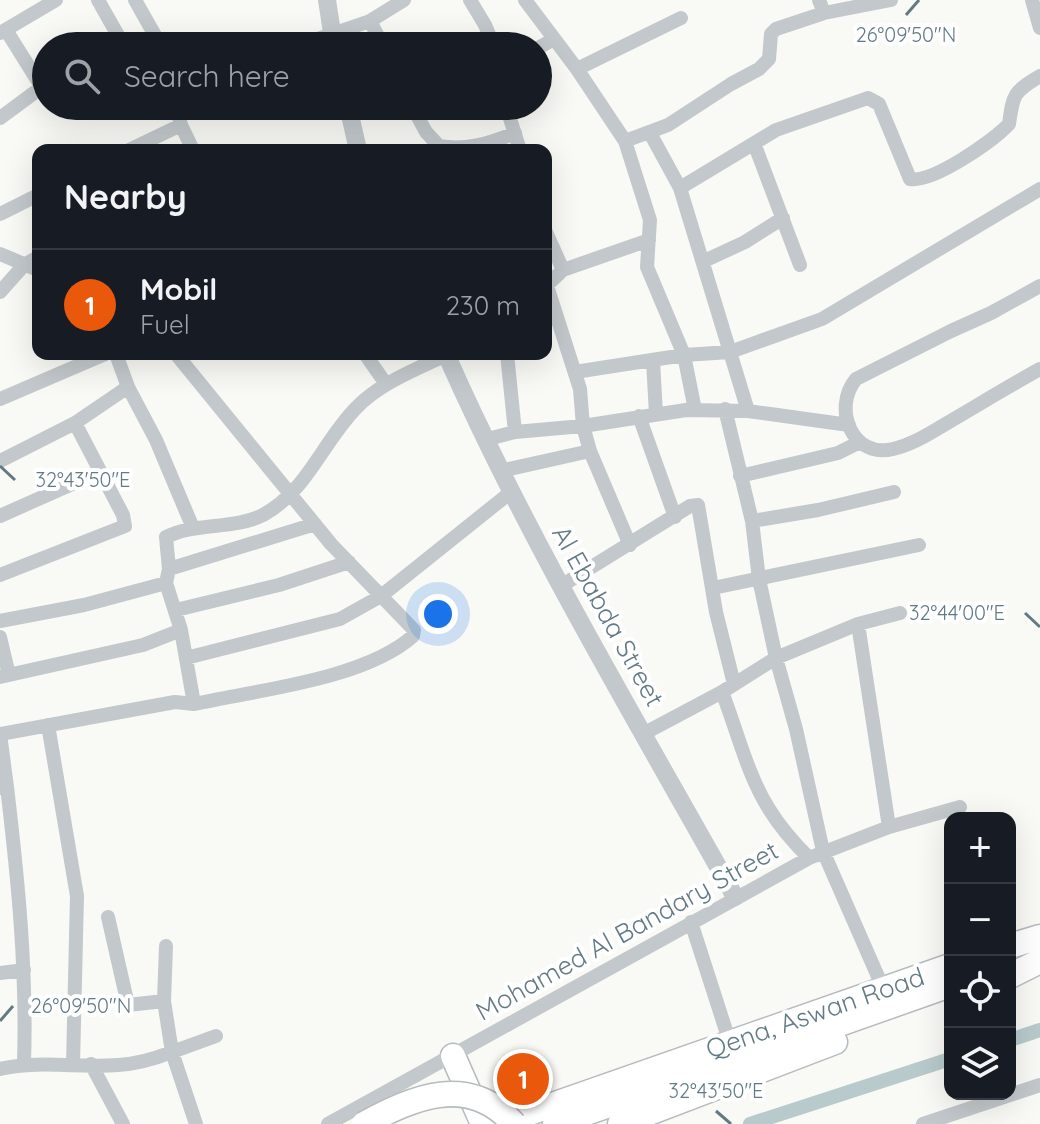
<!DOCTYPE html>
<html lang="en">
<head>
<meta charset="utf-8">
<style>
	body { margin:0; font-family:Quicksand,sans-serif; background:#242831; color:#f1f3f6 }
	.controls { position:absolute; right:24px; bottom:24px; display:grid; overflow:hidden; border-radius:16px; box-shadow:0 8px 32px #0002 }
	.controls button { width:72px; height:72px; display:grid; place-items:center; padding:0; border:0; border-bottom:2px solid #363941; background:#171b24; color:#f1f3f6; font:40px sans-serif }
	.you { position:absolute; left:438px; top:614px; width:28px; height:28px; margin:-20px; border:6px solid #fff; border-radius:50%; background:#1a73e8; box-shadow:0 0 0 12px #1a73e833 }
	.badge { display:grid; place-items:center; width:52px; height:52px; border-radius:50%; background:#ea580c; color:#fff; font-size:26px; font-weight:700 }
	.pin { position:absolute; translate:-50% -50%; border:4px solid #fff; box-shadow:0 2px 8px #0006 }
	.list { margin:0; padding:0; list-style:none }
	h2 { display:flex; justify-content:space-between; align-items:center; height:104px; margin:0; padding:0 32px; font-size:34px }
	h2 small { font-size:26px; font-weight:400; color:#9ea1a6 }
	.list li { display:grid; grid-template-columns:52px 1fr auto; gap:24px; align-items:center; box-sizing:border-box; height:112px; padding:0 32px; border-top:2px solid #363941 }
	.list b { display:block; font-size:30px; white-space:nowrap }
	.list p { margin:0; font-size:26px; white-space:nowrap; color:#9ea1a6 }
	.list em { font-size:26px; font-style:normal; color:#9ea1a6 }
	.icon { flex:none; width:44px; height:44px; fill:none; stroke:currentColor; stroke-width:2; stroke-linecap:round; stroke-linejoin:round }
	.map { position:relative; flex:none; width:1040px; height:1124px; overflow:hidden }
	.search { position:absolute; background:#171b24; box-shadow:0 8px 32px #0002; left:32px; top:32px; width:520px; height:88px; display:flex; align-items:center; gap:20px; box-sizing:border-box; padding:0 28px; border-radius:44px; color:#9ea1a6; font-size:30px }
	.panel { position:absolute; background:#171b24; box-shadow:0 8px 32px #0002; left:32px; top:144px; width:520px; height:216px; border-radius:16px }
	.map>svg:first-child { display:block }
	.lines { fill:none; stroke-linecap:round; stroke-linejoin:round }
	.canal { stroke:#b8cacc; stroke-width:14 }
	.trunk-casing { stroke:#b5bbbe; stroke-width:27 }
	.minor { stroke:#c2c8cb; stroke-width:14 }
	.tertiary { stroke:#c2c8cb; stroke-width:18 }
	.trunk { stroke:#fff; stroke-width:24 }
	.trunk-bridge-casing { stroke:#b5bbbe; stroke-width:27; stroke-linecap:butt }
	.trunk-bridge { stroke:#fff; stroke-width:24 }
	.ticks { fill:none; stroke:#627a84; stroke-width:3 }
	.labels { text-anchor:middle; stroke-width:8; stroke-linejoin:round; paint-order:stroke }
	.street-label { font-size:26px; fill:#627a84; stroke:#fff }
	.ticks-label { font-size:20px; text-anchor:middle; fill:#627a84; stroke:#fff; stroke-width:8; stroke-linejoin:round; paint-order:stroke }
</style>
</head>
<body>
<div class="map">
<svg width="1040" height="1124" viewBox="0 0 1040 1124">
	<rect width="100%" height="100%" fill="#f9f9f6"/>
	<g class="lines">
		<!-- canal -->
		<path class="canal" d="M1010 1040 1040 1030
			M750 1124 950 1059"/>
		<!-- trunk casing -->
		<g class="trunk-casing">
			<path id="trunk" d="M1010 946 1040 937
				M1010 976 1040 961
				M453 1056 483 1124
				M498 1124 950 966
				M555 1124 950 985
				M620 1124 835 1042"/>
		</g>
		<!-- minor -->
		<path class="minor" d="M98 0 124 46
			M135 0 161 46
			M470 0 485 25 494 46
			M525 0 577 69 625 141 650 220 647 267 684 355 695 410
			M819 0 824 13 891 0
			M1032 0 1040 28
			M370 21 383 46
			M6 30 41 86
			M0 33 56 0
			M128 46 158 38
			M297 46 370 21 404 0
			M538 48 554 39
			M577 69 681 18
			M176 106 181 125 193 150
			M412 106 426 132 439 146C466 151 491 143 515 133
			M506 106 520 150
			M0 118 46 84
			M650 133 680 188 748 411
			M625 141 668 125 731 84 759 69 769 59 771 34 776 29 824 13
			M754 143 800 265
			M129 150 181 125
			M680 188 776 130 868 98 879 104 910 179C933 183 993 141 1009 124 1013 95 1013 92 1040 76
			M0 214 38 195
			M546 232 563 270
			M0 254 38 270
			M704 261 745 242 783 218
			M546 286 563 270 649 240
			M547 286 580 389 583 426 590 451 630 545
			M1040 286 991 313 951 331 856 379C832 408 852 459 893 449 915 444 935 430 954 419 983 402 1011 385 1040 369
			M0 292 24 265 38 257
			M116 354 128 387 156 440 193 528
			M365 354 386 384
			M507 354 515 432
			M653 361 656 414
			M575 372 684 355 730 352 822 319 1040 189
			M0 399 105 354
			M725 409 752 521 759 579 776 658 796 729 823 851 883 988
			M639 416 675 517
			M484 440 515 432 583 426 686 410 748 411 849 425
			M0 461 75 423 128 387
			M500 471 590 451
			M740 476 838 453 860 442
			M0 516 99 472
			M752 521 818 510 894 492
			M169 569 315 524
			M0 575 125 526 123 515 75 423
			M561 586 690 506 698 505 716 612 734 684
			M713 588 919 545
			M176 610 279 585 349 562
			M0 621 84 605 166 583
			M858 624 889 827
			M0 637 9 675
			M186 658 340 619 381 596 511 492
			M0 677 143 645 181 630
			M722 692C737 730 747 774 769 809 780 827 794 843 809 858
			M194 704 181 630 166 583 169 569 166 537C196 522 233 530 263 515 307 491 322 443 356 408 380 383 415 370 446 355
			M48 725 77 896 73 1064
			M0 734 175 702 194 704C258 690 365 679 413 636L414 630 331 544 176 354
			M0 734 7 787
			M643 734 722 692 776 658 858 624 900 613
			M0 788 7 787C18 880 27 970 24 1063
			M108 917 128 1005 164 1001 172 1052 216 1036
			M691 922 730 1043
			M0 973 24 970
			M164 1001 166 946
			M91 1064 123 1124
			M0 1069C40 1060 78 1068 118 1065 137 1064 154 1059 172 1052L196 1124
			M328 1124 809 858 889 827 960 807
			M923 1124 1040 1085"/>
		<!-- tertiary -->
		<path class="tertiary" d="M327 0 334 46
			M348 106 358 150
			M446 354C529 542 635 718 735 897"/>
		<!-- trunk -->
		<use href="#trunk" class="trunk"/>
		<!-- trunk-bridge casing -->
		<g class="trunk-bridge-casing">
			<path id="trunk-bridge" d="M364 1124C414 1097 469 1073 514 1124"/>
		</g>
		<!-- trunk-bridge -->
		<use href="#trunk-bridge" class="trunk-bridge"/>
	</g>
	<!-- ticks -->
	<path class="ticks" d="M906 15 919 0M0 466 15 480M1025 613 1040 627M0 1021 13 1006M716 1111 731 1124"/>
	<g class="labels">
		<!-- street labels -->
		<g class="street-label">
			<text transform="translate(608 616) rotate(61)" y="9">Al Ebabda Street</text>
			<text transform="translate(627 931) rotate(-29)" y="9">Mohamed Al Bandary Street</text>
			<text transform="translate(815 1013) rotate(-19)" y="9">Qena, Aswan Road</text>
		</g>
	</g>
	<g class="ticks-label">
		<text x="906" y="42">26°09'50"N</text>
		<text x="83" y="487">32°43'50"E</text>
		<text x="957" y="620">32°44'00"E</text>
		<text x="81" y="1013">26°09'50"N</text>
		<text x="716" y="1098">32°43'50"E</text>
	</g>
</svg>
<div class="controls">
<button>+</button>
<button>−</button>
<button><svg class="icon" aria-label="locate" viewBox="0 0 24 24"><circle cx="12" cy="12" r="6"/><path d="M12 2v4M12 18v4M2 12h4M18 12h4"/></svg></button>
<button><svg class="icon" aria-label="layers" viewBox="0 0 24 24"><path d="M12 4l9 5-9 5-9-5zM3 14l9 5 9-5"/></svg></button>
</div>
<div class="you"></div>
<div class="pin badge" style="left:523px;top:1079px">1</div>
<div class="search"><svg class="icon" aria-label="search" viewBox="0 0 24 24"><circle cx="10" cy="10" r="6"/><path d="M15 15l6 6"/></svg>Search here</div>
<section class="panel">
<h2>Nearby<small></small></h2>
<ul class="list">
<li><span class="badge">1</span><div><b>Mobil</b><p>Fuel</p></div><em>230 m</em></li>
</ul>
</section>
</div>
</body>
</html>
